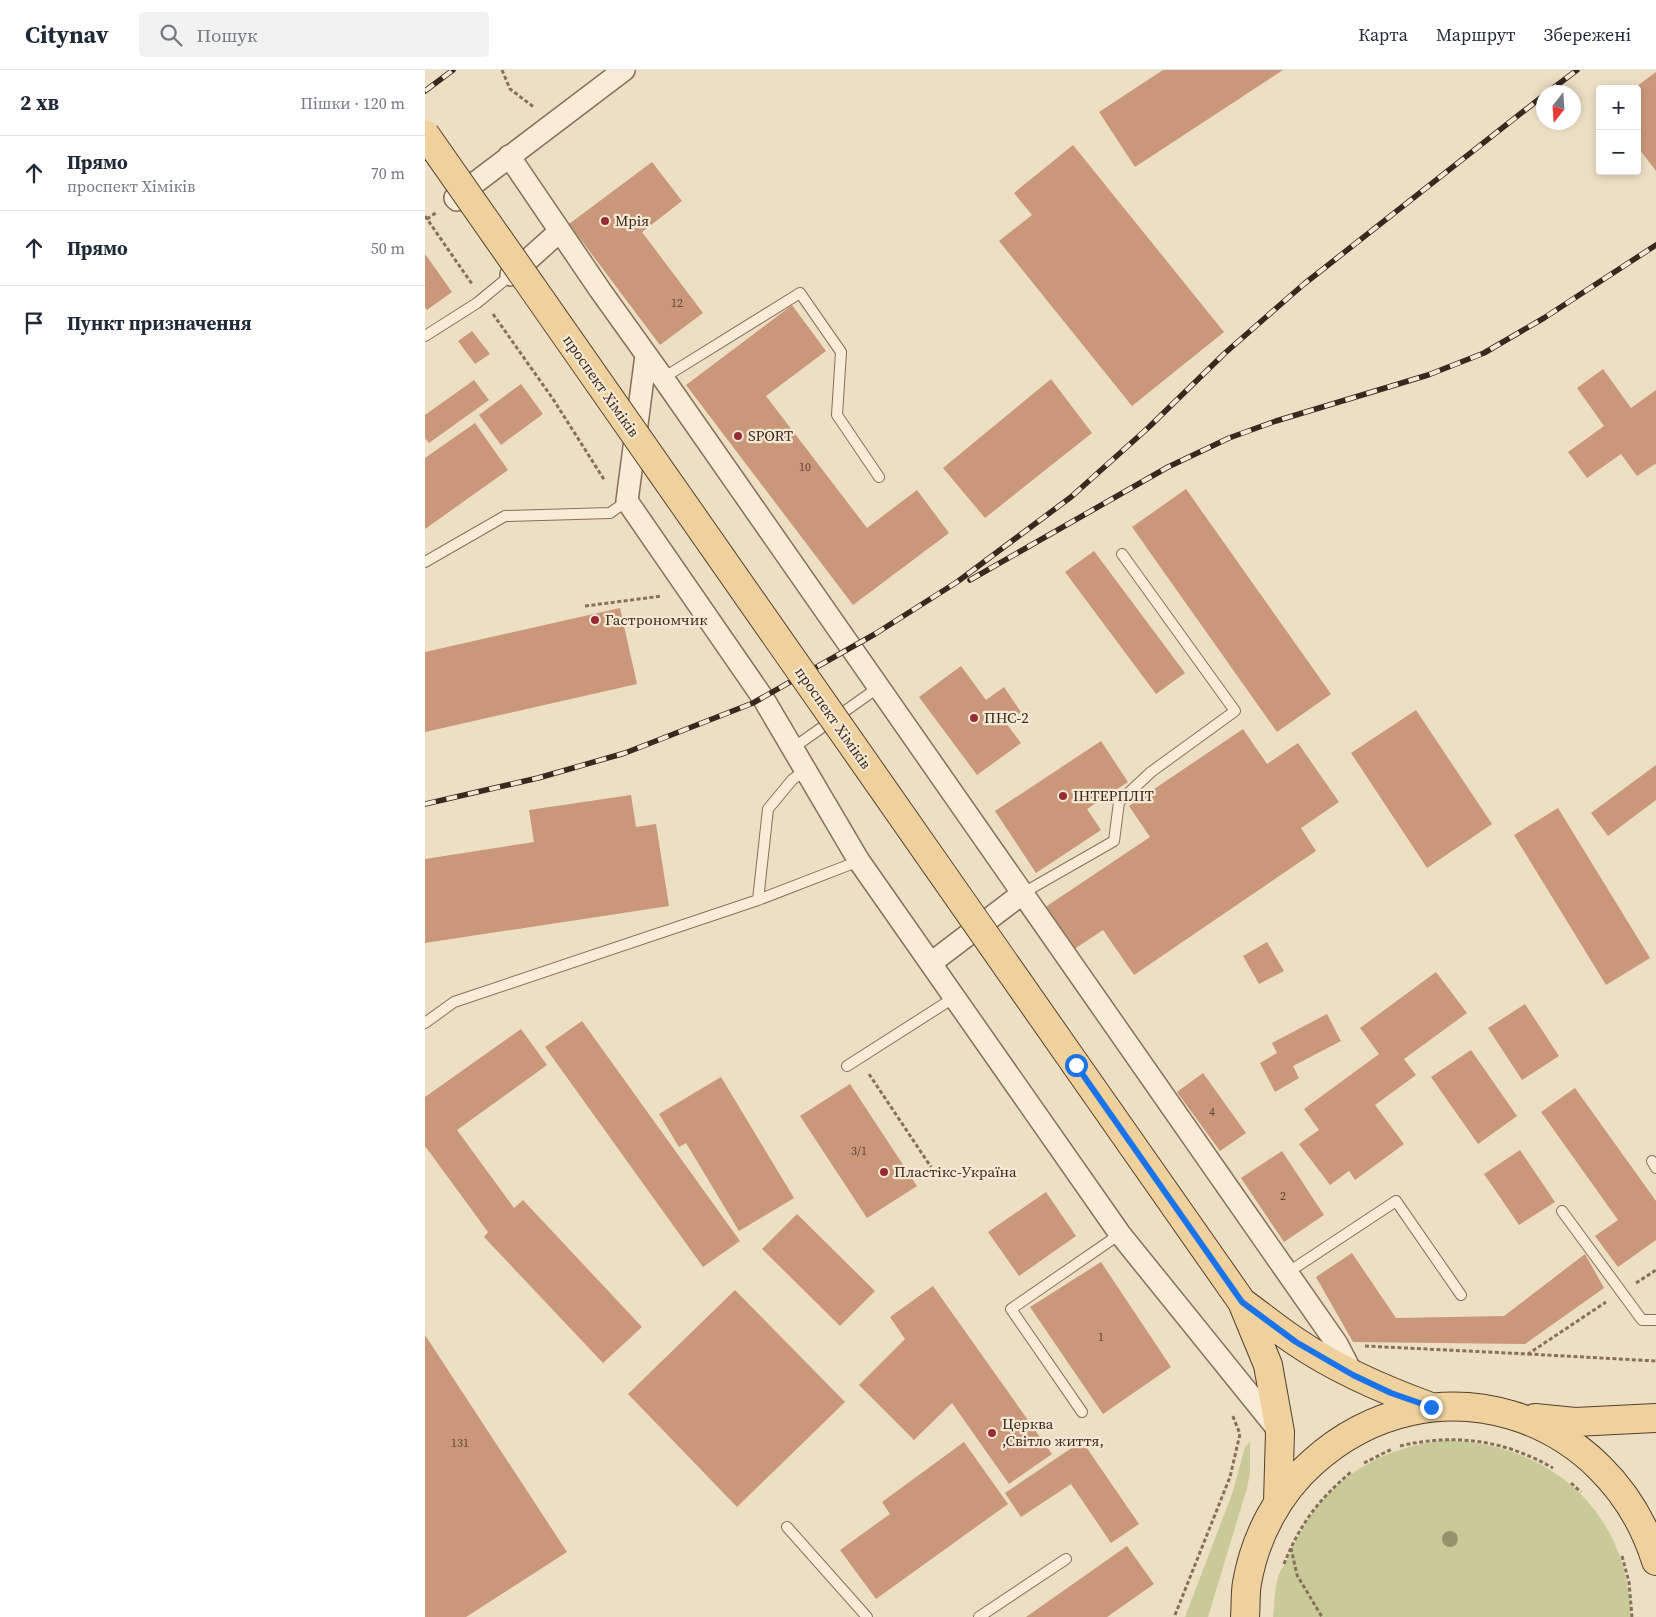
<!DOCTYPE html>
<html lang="uk">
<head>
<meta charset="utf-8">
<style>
	body { margin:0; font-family:"Source Serif 4",serif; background:#f2f2f3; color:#1f2937 }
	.controls { position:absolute; right:15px; top:15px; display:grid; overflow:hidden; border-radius:5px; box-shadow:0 2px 8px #0003 }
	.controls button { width:45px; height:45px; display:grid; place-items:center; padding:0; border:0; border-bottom:1px solid #e0e1e3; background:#fff; color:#1f2937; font:25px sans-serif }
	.compass { position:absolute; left:1111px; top:15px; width:45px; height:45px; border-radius:50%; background:#fff; box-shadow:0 2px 8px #0003; rotate:197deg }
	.stop { position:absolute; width:15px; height:15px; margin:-11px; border:4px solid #1a73e8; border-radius:50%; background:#fff }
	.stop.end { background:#1a73e8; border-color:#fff; box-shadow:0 1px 5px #0008 }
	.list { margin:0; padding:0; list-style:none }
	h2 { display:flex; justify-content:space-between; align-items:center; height:65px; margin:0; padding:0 20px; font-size:21px }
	h2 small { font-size:16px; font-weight:400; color:#747a83 }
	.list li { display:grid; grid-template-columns:32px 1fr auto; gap:15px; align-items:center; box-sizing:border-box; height:75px; padding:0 20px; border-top:1px solid #e0e1e3 }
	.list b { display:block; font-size:19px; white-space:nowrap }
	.list p { margin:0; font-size:16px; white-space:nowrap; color:#747a83 }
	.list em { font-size:16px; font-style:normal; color:#747a83 }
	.icon { flex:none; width:28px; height:28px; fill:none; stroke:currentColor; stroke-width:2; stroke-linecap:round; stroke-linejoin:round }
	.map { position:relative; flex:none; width:1231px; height:1547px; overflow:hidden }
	header { display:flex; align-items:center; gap:30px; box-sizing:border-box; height:70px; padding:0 25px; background:#fff; border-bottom:1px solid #e0e1e3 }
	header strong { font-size:24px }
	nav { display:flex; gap:28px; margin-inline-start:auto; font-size:18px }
	.search { width:350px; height:45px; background:#f2f2f3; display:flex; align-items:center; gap:12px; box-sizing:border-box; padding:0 18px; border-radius:5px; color:#747a83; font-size:19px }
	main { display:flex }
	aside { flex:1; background:#fff }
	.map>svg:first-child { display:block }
	.green { fill:#c8cb98 }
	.building { fill:#ca977b }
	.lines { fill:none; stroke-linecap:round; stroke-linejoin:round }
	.service-casing { stroke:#87705b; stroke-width:12 }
	.minor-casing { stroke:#87705b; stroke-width:24 }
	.primary-casing { stroke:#553f2f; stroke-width:30 }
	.path { stroke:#87705b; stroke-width:3; stroke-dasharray:4 2.5; stroke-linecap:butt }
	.service { stroke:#f8ecd7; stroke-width:10 }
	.minor { stroke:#f8ecd7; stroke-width:21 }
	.primary { stroke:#efd19d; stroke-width:28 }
	.rail-casing { stroke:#38291f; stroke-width:5.5 }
	.rail { stroke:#f5e9d4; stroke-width:4; stroke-dasharray:11; stroke-linecap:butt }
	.primary-bridge-casing { stroke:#553f2f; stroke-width:30; stroke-linecap:butt }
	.primary-bridge { stroke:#efd19d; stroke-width:28 }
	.tree { fill:#94936d }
	.route { stroke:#1a73e8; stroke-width:6 }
	.poi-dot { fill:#952c33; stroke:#f5e9d4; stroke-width:2 }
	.labels { text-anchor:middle; stroke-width:4.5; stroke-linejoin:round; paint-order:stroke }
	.number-label { font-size:12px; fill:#5c4436 }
	.poi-label { font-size:15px; fill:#38291f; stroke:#f5e9d4; text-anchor:start }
	.street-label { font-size:15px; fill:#38291f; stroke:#f5e9d4 }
</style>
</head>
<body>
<header>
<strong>Citynav</strong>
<div class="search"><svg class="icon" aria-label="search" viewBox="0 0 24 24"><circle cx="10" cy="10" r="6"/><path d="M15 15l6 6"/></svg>Пошук</div>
<nav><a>Карта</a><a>Маршрут</a><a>Збережені</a></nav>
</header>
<main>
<aside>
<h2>2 хв<small>Пішки · 120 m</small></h2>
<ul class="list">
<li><svg class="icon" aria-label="ahead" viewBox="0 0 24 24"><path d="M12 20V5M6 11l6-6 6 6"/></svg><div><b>Прямо</b><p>проспект Хіміків</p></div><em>70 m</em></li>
<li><svg class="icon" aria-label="ahead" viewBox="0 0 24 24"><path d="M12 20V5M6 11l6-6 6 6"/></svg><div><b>Прямо</b></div><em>50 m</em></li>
<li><svg class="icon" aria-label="arrive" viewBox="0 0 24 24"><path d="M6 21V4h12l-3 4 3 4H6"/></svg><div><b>Пункт призначення</b></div></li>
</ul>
</aside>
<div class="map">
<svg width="1231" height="1547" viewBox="0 0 1231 1547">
	<rect width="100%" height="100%" fill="#eddfc4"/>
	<!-- green -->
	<path class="green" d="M1021 1370C1125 1374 1202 1439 1206 1547H848C850 1533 849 1515 855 1502 857 1497 861 1494 863 1489 891 1418 945 1378 1021 1370Z
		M825 1372V1403L822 1418 783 1547H760L807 1424 820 1377Z"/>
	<!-- building -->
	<path class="building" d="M738 0H858L710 97 674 42Z
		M1231 2V101L1212 76V19H1208Z
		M648 75 799 262 707 336 574 171 607 145 589 123Z
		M227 92 257 131 217 162 278 243 235 275 144 154Z
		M0 184 27 222 2 240 0 237Z
		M367 235 401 281 341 326 442 458 492 420 524 463 428 535 261 315Z
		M47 261 65 284 50 294 33 271Z
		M1178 299 1206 338 1231 320V395L1230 394 1212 406 1196 384 1162 408 1143 382 1179 356 1152 318Z
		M626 309 667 363 560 448 518 398Z
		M49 310 64 330 4 373 0 368V345Z
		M96 314 118 344 76 375 54 345Z
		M50 353 83 400 0 459V388Z
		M761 419 906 624 852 662 707 457Z
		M669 481 760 603 731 624 640 502Z
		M195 538 212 614 0 662V582Z
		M536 596 561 630 579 617 596 642 581 653 596 673 552 705 494 627Z
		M991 640 1067 754 1002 798 926 683Z
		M818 659 842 694 873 673 914 732 876 758 891 781 709 905 678 860 648 880 619 838 725 767 704 736Z
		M676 671 703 712 662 739 676 760 611 803 570 741Z
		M1231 695V730L1183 766 1166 743Z
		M206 725 211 757 231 754 244 836 0 873V789L109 772 104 740Z
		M1133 738 1225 888 1181 915 1089 765Z
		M842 872 859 901 834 914 818 886Z
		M1011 902 1042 943 979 989 991 1005 950 1035 979 1074 930 1110 924 1101 905 1115 874 1074 894 1060 879 1039 954 984 935 958Z
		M1100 934 1134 986 1097 1010 1063 958Z
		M902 944 916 971 868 996 874 1008 850 1022 835 993 852 983 847 973Z
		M157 951 315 1171 278 1197 120 977Z
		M96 959 122 995 32 1060 89 1138 98 1130 217 1257 178 1293 59 1167 63 1162 0 1076V1027Z
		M1046 980 1092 1046 1053 1074 1006 1007Z
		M778 1003 821 1063 795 1081 752 1022Z
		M296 1007 369 1128 314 1161 261 1073 254 1077 234 1044Z
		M425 1014 492 1116 442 1148 375 1046Z
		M1150 1018 1231 1131V1170L1193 1197 1170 1166 1193 1150 1116 1042Z
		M1095 1080 1130 1132 1094 1155 1059 1104Z
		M857 1081 899 1145 859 1172 816 1108Z
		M621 1122 651 1166 594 1206 563 1162Z
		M372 1144 450 1221 415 1256 337 1179Z
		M927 1183 971 1248 1079 1246 1160 1184 1179 1218 1100 1274 928 1272 891 1207Z
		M676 1192 746 1297 678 1344 605 1237Z
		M508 1216 627 1384 584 1414 527 1333 489 1370 434 1315 480 1269 465 1247Z
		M310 1220 420 1332 312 1437 203 1324Z
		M0 1265 142 1482 41 1547H0Z
		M657 1371 714 1454 686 1473 646 1414 596 1447 580 1423Z
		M539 1372 583 1434 451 1529 415 1480 465 1444 457 1432Z
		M702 1476 729 1514 682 1547H601Z"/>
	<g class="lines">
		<!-- service casing -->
		<g class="service-casing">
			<path id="service" d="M0 266 52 233 86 205
				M238 308 375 223 416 282 412 345 454 407
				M0 492 80 446 185 443 202 431
				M368 678 454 617
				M598 823 689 771 694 732 726 702 810 641 697 484
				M333 830 343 739 367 710 380 700
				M0 953 29 932 333 830 434 791
				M422 996 530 927
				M1227 1091 1231 1098
				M1137 1141 1217 1250H1231
				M862 1203 971 1131 1036 1225
				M657 1342 586 1239 695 1164
				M362 1457 442 1547
				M554 1547 641 1489"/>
		</g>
		<!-- minor casing -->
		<g class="minor-casing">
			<path id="minor" d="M84 86 175 220 238 308 912 1274 928 1305
				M32 130 30 128 199 0
				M86 205 135 161
				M221 285 202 431 338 628 434 791 695 1164 854 1361
				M506 893 598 823"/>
		</g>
		<!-- primary casing -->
		<g class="primary-casing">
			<path id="primary" d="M651 995 817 1232 843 1295 855 1362 853 1432
				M817 1232C835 1245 852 1259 870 1271 912 1300 959 1320 1006 1337
				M1110 1348 1150 1352 1231 1348
				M820 1547C821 1536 820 1524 822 1513 830 1467 853 1423 888 1392 1007 1285 1184 1341 1231 1491"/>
		</g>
		<!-- path -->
		<path class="path" d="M77 0 85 19 110 38
			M0 146 47 214
			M2 149 12 142
			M68 244 128 329 180 411
			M160 536 237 526
			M444 1004 506 1097
			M1211 1213 1231 1200
			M940 1276 1103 1284 1181 1232
			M1103 1284 1231 1291
			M975 1376C1030 1363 1079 1370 1128 1398
			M939 1393 967 1379
			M1146 1413 1156 1422
			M866 1478 872 1505 897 1547
			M1197 1486 1204 1512 1207 1547
			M859 1494C875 1454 893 1430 926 1402
			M750 1545 805 1407 815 1364 807 1344"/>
		<!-- service -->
		<use href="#service" class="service"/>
		<!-- minor -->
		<use href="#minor" class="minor"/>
		<!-- primary -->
		<use href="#primary" class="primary"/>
		<!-- rail casing -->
		<g class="rail-casing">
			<path id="rail" d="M0 21 28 0
				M1123 22 1152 0
				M545 510 743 397 804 368 851 351 1003 305 1059 283 1119 248 1231 175
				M0 734 113 708 200 683 328 633 450 564 532 512 646 427 724 357 800 283 879 214 1118 26"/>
		</g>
		<!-- rail -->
		<use href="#rail" class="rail"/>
		<!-- primary-bridge casing -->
		<g class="primary-bridge-casing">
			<path id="primary-bridge" d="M0 64 651 995"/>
		</g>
		<!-- primary-bridge -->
		<use href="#primary-bridge" class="primary-bridge"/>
	</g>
	<!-- trees -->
	<circle class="tree" cx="1025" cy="1469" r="8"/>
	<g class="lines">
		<!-- route -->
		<path class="route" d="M651 995 817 1232 871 1272 928 1305 966 1323 1006 1337"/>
	</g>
	<!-- markers -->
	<g class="poi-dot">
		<circle cx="180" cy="151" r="5"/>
		<circle cx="313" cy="366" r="5"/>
		<circle cx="170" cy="550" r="5"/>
		<circle cx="549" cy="648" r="5"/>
		<circle cx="638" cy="726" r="5"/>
		<circle cx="459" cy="1102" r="5"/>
		<circle cx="567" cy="1363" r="5"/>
	</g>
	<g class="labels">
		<!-- number labels -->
		<g class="number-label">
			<text x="252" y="237">12</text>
			<text x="380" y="401">10</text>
			<text x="787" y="1046">4</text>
			<text x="434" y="1085">3/1</text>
			<text x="858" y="1130">2</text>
			<text x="676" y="1271">1</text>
			<text x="35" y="1377">131</text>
		</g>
		<!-- poi labels -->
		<g class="poi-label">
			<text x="190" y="156">Мрія</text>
			<text x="323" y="371">SPORT</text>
			<text x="180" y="555">Гастрономчик</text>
			<text x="559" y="653">ПНС-2</text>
			<text x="648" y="731">ІНТЕРПЛІТ</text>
			<text x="469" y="1107">Пластікс-Україна</text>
			<text x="577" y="1359">Церква<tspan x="577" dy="17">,Світло життя,</tspan></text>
		</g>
		<!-- street labels -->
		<g class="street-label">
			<text transform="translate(176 316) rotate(55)" y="5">проспект Хіміків</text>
			<text transform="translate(408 648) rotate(55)" y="5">проспект Хіміків</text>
		</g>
	</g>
</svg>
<div class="controls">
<button>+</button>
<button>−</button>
</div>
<svg class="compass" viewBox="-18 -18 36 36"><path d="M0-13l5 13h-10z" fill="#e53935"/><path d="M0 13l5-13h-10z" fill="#747a83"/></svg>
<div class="stop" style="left:651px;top:995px"></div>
<div class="stop end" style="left:1006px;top:1337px"></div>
</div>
</main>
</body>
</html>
